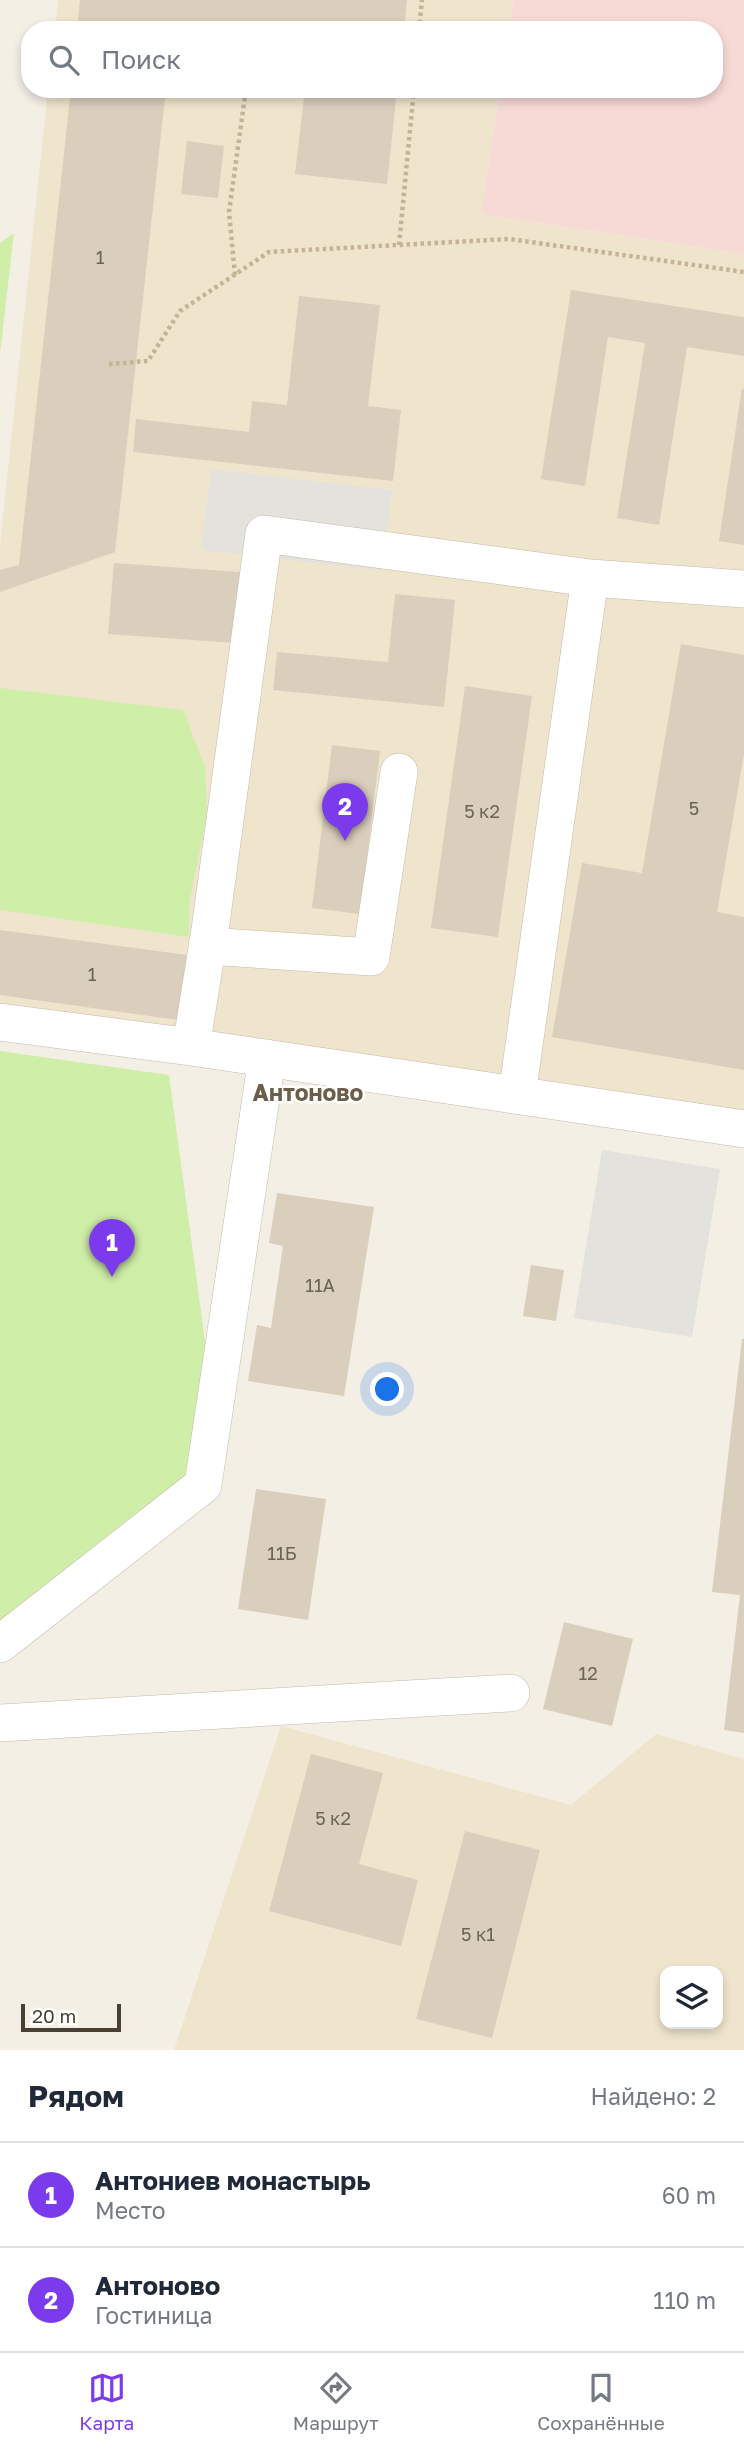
<!DOCTYPE html>
<html lang="ru">
<head>
<meta charset="utf-8">
<style>
	body { margin:0; font-family:"Golos Text",sans-serif; background:#f2f2f3; color:#1f2937 }
	.controls { position:absolute; right:21px; bottom:21px; display:grid; overflow:hidden; border-radius:14px; box-shadow:0 4px 10px #0003 }
	.controls button { width:63px; height:63px; display:grid; place-items:center; padding:0; border:0; border-bottom:2px solid #e0e1e3; background:#fff; color:#1f2937; font:35px sans-serif }
	.scale { position:absolute; left:21px; bottom:18px; width:100px; box-sizing:border-box; padding-left:7px; border:4px solid #474033; border-top:0; font-size:19px; line-height:24px; white-space:nowrap; color:#474033; -webkit-text-stroke:5px #fff; paint-order:stroke }
	.you { position:absolute; left:388px; top:1390px; width:24px; height:24px; margin:-18px; border:5px solid #fff; border-radius:50%; background:#1a73e8; box-shadow:0 0 0 10px #1a73e833 }
	.badge { display:grid; place-items:center; width:46px; height:46px; border-radius:50%; background:#7c3aed; color:#fff; font-size:23px; font-weight:700 }
	.pin { position:absolute; translate:-50% -58px; filter:drop-shadow(0 2px 4px #0008) }
	.pin::after { content:''; position:absolute; top:37px; width:24px; height:21px; background:inherit; clip-path:polygon(0 0,100% 0,50% 100%) }
	.list { margin:0; padding:0; list-style:none }
	h2 { display:flex; justify-content:space-between; align-items:center; height:91px; margin:0; padding:0 28px; font-size:30px }
	h2 small { font-size:23px; font-weight:400; color:#747a83 }
	.list li { display:grid; grid-template-columns:46px 1fr auto; gap:21px; align-items:center; box-sizing:border-box; height:105px; padding:0 28px; border-top:2px solid #e0e1e3 }
	.list b { display:block; font-size:26px; white-space:nowrap }
	.list p { margin:0; font-size:23px; white-space:nowrap; color:#747a83 }
	.list em { font-size:23px; font-style:normal; color:#747a83 }
	.icon { flex:none; width:38px; height:38px; fill:none; stroke:currentColor; stroke-width:2; stroke-linecap:round; stroke-linejoin:round }
	.map { position:relative; flex:none; width:744px; height:2050px; overflow:hidden }
	.search { position:absolute; background:#fff; box-shadow:0 4px 10px #0003; left:21px; right:21px; top:21px; height:77px; display:flex; align-items:center; gap:18px; box-sizing:border-box; padding:0 24px; border-radius:28px; color:#747a83; font-size:26px }
	.sheet { height:301px; background:#fff }
	nav { display:flex; justify-content:space-around; align-items:center; box-sizing:border-box; height:98px; border-top:2px solid #e0e1e3; background:#fff; font-size:19px; color:#747a83 }
	nav a { display:grid; justify-items:center; gap:4px }
	nav .on { color:#7c3aed }
	.map>svg:first-child { display:block }
	.education { fill:#efe5cd; fill-rule:evenodd }
	.medical { fill:#f7dad6 }
	.green { fill:#cfeea8 }
	.parking { fill:#e4e2dd }
	.building { fill:#dacebc }
	.lines { fill:none; stroke-linecap:round; stroke-linejoin:round }
	.minor-casing { stroke:#c4baa9; stroke-width:38 }
	.path { stroke:#c4b495; stroke-width:4.5; stroke-dasharray:3.5 3.5; stroke-linecap:butt }
	.minor { stroke:#fff; stroke-width:37 }
	.labels { text-anchor:middle; stroke-width:5; stroke-linejoin:round; paint-order:stroke }
	.number-label { font-size:18px; fill:#6c6455 }
	.neighbourhood-label { font-size:23px; font-weight:bold; fill:#6c5e49; stroke:#fff }
</style>
</head>
<body>
<div class="map">
<svg width="744" height="2050" viewBox="0 0 744 2050">
	<rect width="100%" height="100%" fill="#f4efe5"/>
	<!-- education -->
	<path class="education" d="M58 0H513L509 30H55Z
		M48 89H500L481 214 744 254V1119L0 1012V545Z
		M281 1726 571 1805 656 1734 744 1759V2050H174ZM665 1971H718V2024H665Z"/>
	<!-- medical -->
	<path class="medical" d="M513 0H744V254L481 214 500 89H714V30H509Z"/>
	<!-- green -->
	<path class="green" d="M14 233 0 354V243Z
		M0 688 183 710 205 767 207 814 189 904V937L0 910Z
		M0 1051 169 1075 207 1356 192 1475 0 1623Z"/>
	<!-- parking -->
	<path class="parking" d="M211 469 392 490 383 571 201 550Z
		M602 1150 720 1169 692 1337 574 1318Z"/>
	<!-- building -->
	<path class="building" d="M80 0H407L404 30H215L172 25V30H77Z
		M71 89H166L115 552 0 592V570L19 565Z
		M305 89H397L387 184 295 174Z
		M187 141 224 146 218 198 181 194Z
		M571 290 744 317V356L687 347 659 525 617 518 645 343 608 337 585 486 541 479Z
		M299 296 380 305 368 406 401 410 393 481 133 452 136 419 249 432 252 401 287 405Z
		M742 388 744 389V545L719 541Z
		M114 563 240 572 235 643 108 634Z
		M395 594 455 600 444 707 273 690 277 652 388 662Z
		M681 644 744 655V754L717 912 744 917V1070L552 1037 582 863 642 873Z
		M465 686 532 696 498 937 431 928Z
		M332 745 380 751 360 914 312 908Z
		M0 930 187 955 178 1020 0 995Z
		M277 1193 374 1207 344 1396 248 1381 257 1325 271 1328 283 1246 269 1243Z
		M531 1265 564 1270 556 1321 523 1316Z
		M742 1339H744V1733L724 1730 740 1595 712 1592Z
		M256 1489 326 1499 308 1620 238 1609Z
		M564 1622 633 1639 612 1726 543 1709Z
		M311 1754 383 1773 359 1864 418 1880 401 1946 269 1911Z
		M465 1831 540 1850 492 2038 416 2019Z"/>
	<g class="lines">
		<!-- minor casing -->
		<g class="minor-casing">
			<path id="minor" d="M207 946 371 957 399 772
				M0 1022 191 1047 744 1129
				M191 1047 210 930 264 534 590 578
				M517 1095 590 578 744 589
				M0 1644 203 1485 267 1058
				M0 1723 511 1693"/>
		</g>
		<!-- path -->
		<path class="path" d="M419 30 422 0
			M399 245 414 89
			M235 275 229 212 246 89
			M109 364 148 361 180 311 269 252 509 239 744 272"/>
		<!-- minor -->
		<use href="#minor" class="minor"/>
	</g>
	<g class="labels">
		<!-- number labels -->
		<g class="number-label">
			<text x="100" y="264">1</text>
			<text x="694" y="815">5</text>
			<text x="482" y="818">5 к2</text>
			<text x="92" y="981">1</text>
			<text x="320" y="1292">11А</text>
			<text x="282" y="1560">11Б</text>
			<text x="588" y="1680">12</text>
			<text x="333" y="1825">5 к2</text>
			<text x="478" y="1941">5 к1</text>
		</g>
		<!-- neighbourhood labels -->
		<g class="neighbourhood-label">
			<text x="308" y="1101">Антоново</text>
		</g>
	</g>
</svg>
<div class="controls">
<button><svg class="icon" aria-label="layers" viewBox="0 0 24 24"><path d="M12 4l9 5-9 5-9-5zM3 14l9 5 9-5"/></svg></button>
</div>
<div class="scale">20 m</div>
<div class="you"></div>
<div class="pin badge" style="left:112px;top:1277px">1</div>
<div class="pin badge" style="left:345px;top:841px">2</div>
<div class="search"><svg class="icon" aria-label="search" viewBox="0 0 24 24"><circle cx="10" cy="10" r="6"/><path d="M15 15l6 6"/></svg>Поиск</div>
</div>
<section class="sheet">
<h2>Рядом<small>Найдено: 2</small></h2>
<ul class="list">
<li><span class="badge">1</span><div><b>Антониев монастырь</b><p>Место</p></div><em>60 m</em></li>
<li><span class="badge">2</span><div><b>Антоново</b><p>Гостиница</p></div><em>110 m</em></li>
</ul>
</section>
<nav>
<a class="on"><svg class="icon" aria-label="map" viewBox="0 0 24 24"><path d="M3 6l6-2 6 2 6-2v14l-6 2-6-2-6 2zM9 4v14M15 6v14"/></svg>Карта</a>
<a><svg class="icon" aria-label="directions" viewBox="0 0 24 24"><path d="M12 3l9 9-9 9-9-9zM9 14v-3h6M13 9l2 2-2 2"/></svg>Маршрут</a>
<a><svg class="icon" aria-label="saved" viewBox="0 0 24 24"><path d="M7 4h10v16l-5-4-5 4z"/></svg>Сохранённые</a>
</nav>
</body>
</html>
